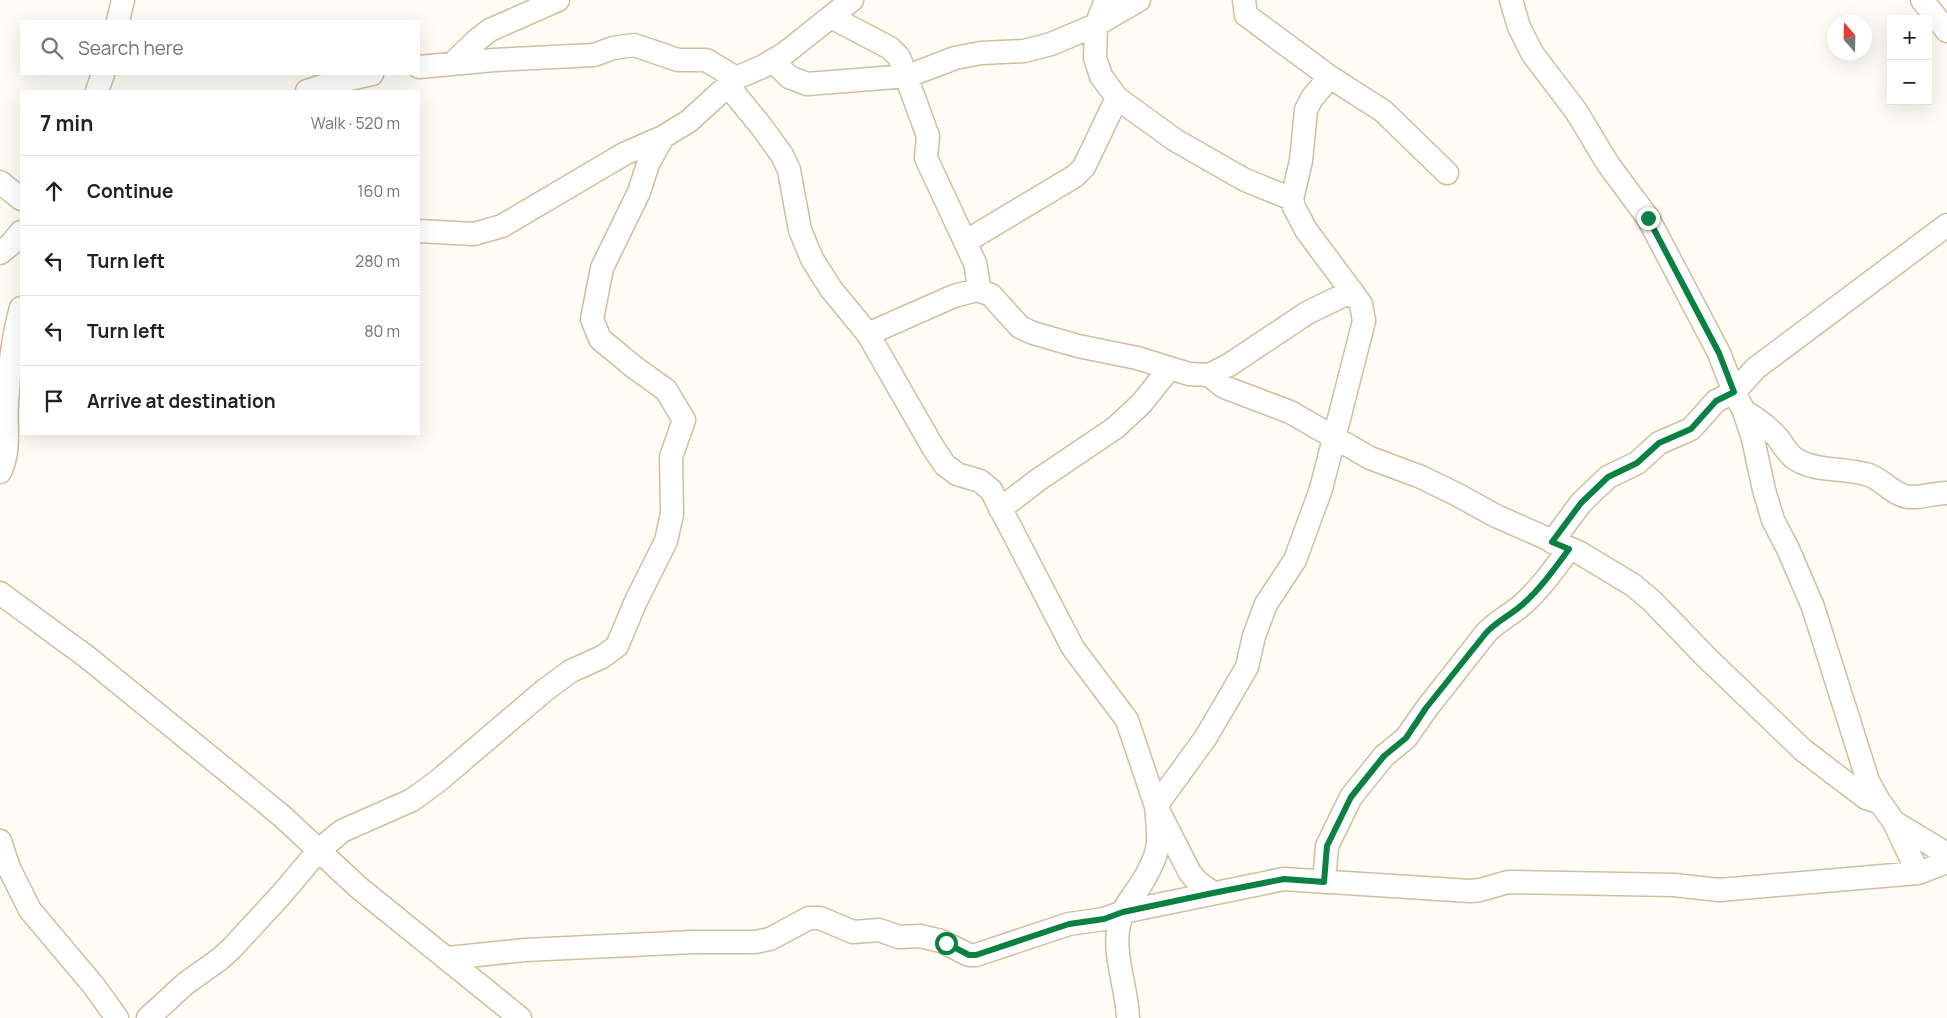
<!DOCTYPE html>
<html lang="en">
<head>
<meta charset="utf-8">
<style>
	body { margin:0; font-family:Manrope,sans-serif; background:#f6f6f6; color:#202124 }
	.controls { position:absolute; right:15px; top:15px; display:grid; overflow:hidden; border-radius:0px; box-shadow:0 5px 20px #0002 }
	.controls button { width:45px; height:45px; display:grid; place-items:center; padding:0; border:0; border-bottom:1px solid #e0e0e0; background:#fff; color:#202124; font:25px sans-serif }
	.compass { position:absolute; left:1827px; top:15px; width:45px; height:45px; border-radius:50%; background:#fff; box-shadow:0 5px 20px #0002; rotate:340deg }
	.stop { position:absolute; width:15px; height:15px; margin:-11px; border:4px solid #0b8043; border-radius:50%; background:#fff }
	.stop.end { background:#0b8043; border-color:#fff; box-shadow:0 1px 5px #0008 }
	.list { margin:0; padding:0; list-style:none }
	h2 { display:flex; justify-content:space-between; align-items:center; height:65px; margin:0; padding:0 20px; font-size:21px }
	h2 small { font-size:16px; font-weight:400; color:#757577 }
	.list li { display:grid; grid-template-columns:32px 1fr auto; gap:15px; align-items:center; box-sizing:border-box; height:70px; padding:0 20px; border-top:1px solid #e0e0e0 }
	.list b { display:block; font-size:19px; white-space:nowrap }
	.list em { font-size:16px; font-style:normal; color:#757577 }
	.icon { flex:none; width:28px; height:28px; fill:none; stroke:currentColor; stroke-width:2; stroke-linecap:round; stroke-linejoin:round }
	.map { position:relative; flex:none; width:1947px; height:1018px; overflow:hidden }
	.search { position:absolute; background:#fff; box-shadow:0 5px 20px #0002; left:20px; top:20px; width:400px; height:55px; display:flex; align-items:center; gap:12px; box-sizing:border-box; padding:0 18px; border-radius:0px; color:#757577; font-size:19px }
	.panel { position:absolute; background:#fff; box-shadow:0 5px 20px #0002; left:20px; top:90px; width:400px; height:345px; border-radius:0px }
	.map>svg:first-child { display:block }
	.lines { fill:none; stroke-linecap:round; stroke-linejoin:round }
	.minor-casing { stroke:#d1bea0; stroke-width:25 }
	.minor { stroke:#fff; stroke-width:22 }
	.route { stroke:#0b8043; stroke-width:6 }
</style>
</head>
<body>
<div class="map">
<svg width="1947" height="1018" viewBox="0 0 1947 1018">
	<rect width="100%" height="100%" fill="#fffbf5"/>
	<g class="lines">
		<!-- minor casing -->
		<g class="minor-casing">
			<path id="minor" d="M1106 0 1096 25 1095 58 1101 76 1117 98 1175 140 1245 180 1292 199
				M1244 0 1246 15 1330 77 1383 111 1447 173
				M1511 0 1519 27 1532 53 1576 111 1608 164 1648 218 1719 353 1734 392 1744 411 1753 439 1764 490 1773 520 1788 549 1813 607 1868 781 1879 801 1894 822 1918 873
				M1922 0 1947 31
				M831 17 890 48 899 57 928 136 926 158 975 263 980 291
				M118 21 123 0
				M773 61 789 77 807 84 908 76 955 58 981 53 1024 51 1051 44 1096 25 1139 0
				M452 64 477 40 490 30 558 0
				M419 67 494 60 594 55 613 48 634 45 678 60H706L736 78
				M728 89 734 93 761 126 782 155 789 170 800 230 812 259 831 289 868 334 934 449 945 465 957 474 980 481 991 490 1073 648 1127 720 1156 806 1190 873 1198 882 1213 893
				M97 91 103 74
				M307 91 336 82 372 74
				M0 182 21 199
				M419 231 474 234 502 226 624 154 663 137 689 121 724 89H728L736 78 762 67 784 54 852 0
				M965 242 1075 176 1084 167 1117 98
				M0 253 11 244 21 232
				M868 334 954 296 977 290 991 295 1020 327 1033 333 1078 346 1137 358 1189 374 1209 375 1229 365 1307 313 1352 291
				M1209 375 1224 387 1290 412 1370 458 1421 477 1456 494 1496 516 1580 553 1633 585 1652 601 1707 658 1803 750 1866 798 1879 802
				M1744 411C1756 418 1768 427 1777 437 1783 444 1787 453 1794 458 1816 473 1845 467 1869 475 1883 480 1893 495 1909 497 1921 498 1935 493 1947 493
				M0 472C11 450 5 427 7 403 9 372 12 338 21 308
				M1000 509 1038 480 1115 428 1141 404 1169 369
				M1552 542 1581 503 1608 477 1637 463 1659 443 1691 429 1716 401 1734 392 1756 368 1947 225
				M0 593 87 657 232 775 283 817 358 887 520 1018
				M1894 822 1947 854
				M0 841 9 868 30 910 94 986 117 1018
				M1324 882 1327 846 1351 797 1384 756 1406 738 1427 708 1486 633C1497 621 1511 615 1523 604 1541 588 1555 568 1569 549
				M448 958 525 950 694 942H755L770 939 809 918H820L853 932 879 930 899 937 920 936 941 941 969 955H976L1069 924 1104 919 1123 912 1284 879 1470 891 1480 890 1508 882 1674 885 1719 890 1918 873 1947 862
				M148 1018 185 984 220 959 232 948 280 896 319 850 342 831 412 800 438 781 545 690 571 671 602 657 617 646 636 601 666 541 672 514 671 457 684 420 666 390 634 367 600 339 592 319 602 268 639 192 648 164 663 137
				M1128 1018C1127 983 1108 946 1123 912 1127 903 1134 894 1140 886 1161 852 1160 844 1156 806L1206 737 1247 667 1254 636 1266 604 1295 560 1321 489 1364 321 1361 304 1306 230 1294 207 1292 199 1301 161 1306 110 1312 98 1330 77"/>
		</g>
		<!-- minor -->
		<use href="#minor" class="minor"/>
	</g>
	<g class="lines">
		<!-- route -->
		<path class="route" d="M946 943 969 955H976L1069 924 1104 919 1123 912 1213 893 1284 879 1324 882 1327 846 1351 797 1384 756 1406 738 1426 708 1486 633C1497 621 1511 615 1523 604 1541 588 1555 568 1569 549L1552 542 1581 503 1608 477 1637 463 1659 443 1691 429 1716 401 1734 392 1719 353 1648 218"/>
	</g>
</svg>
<div class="controls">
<button>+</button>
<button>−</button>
</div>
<svg class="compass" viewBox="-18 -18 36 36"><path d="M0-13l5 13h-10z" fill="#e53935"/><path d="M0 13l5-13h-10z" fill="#757577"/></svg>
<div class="stop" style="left:946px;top:943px"></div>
<div class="stop end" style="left:1648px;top:218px"></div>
<div class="search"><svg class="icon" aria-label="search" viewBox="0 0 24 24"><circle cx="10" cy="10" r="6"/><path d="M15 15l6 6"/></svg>Search here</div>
<section class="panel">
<h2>7 min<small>Walk · 520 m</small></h2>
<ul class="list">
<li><svg class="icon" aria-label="ahead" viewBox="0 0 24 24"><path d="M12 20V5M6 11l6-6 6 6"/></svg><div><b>Continue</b></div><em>160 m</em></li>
<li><svg class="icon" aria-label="left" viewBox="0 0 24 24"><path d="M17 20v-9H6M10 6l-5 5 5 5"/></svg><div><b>Turn left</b></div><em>280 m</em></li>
<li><svg class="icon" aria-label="left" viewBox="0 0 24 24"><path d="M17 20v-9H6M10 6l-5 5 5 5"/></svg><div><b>Turn left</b></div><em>80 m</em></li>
<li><svg class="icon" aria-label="arrive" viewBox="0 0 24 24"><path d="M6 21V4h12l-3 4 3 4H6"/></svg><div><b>Arrive at destination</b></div></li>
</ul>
</section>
</div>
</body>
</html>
